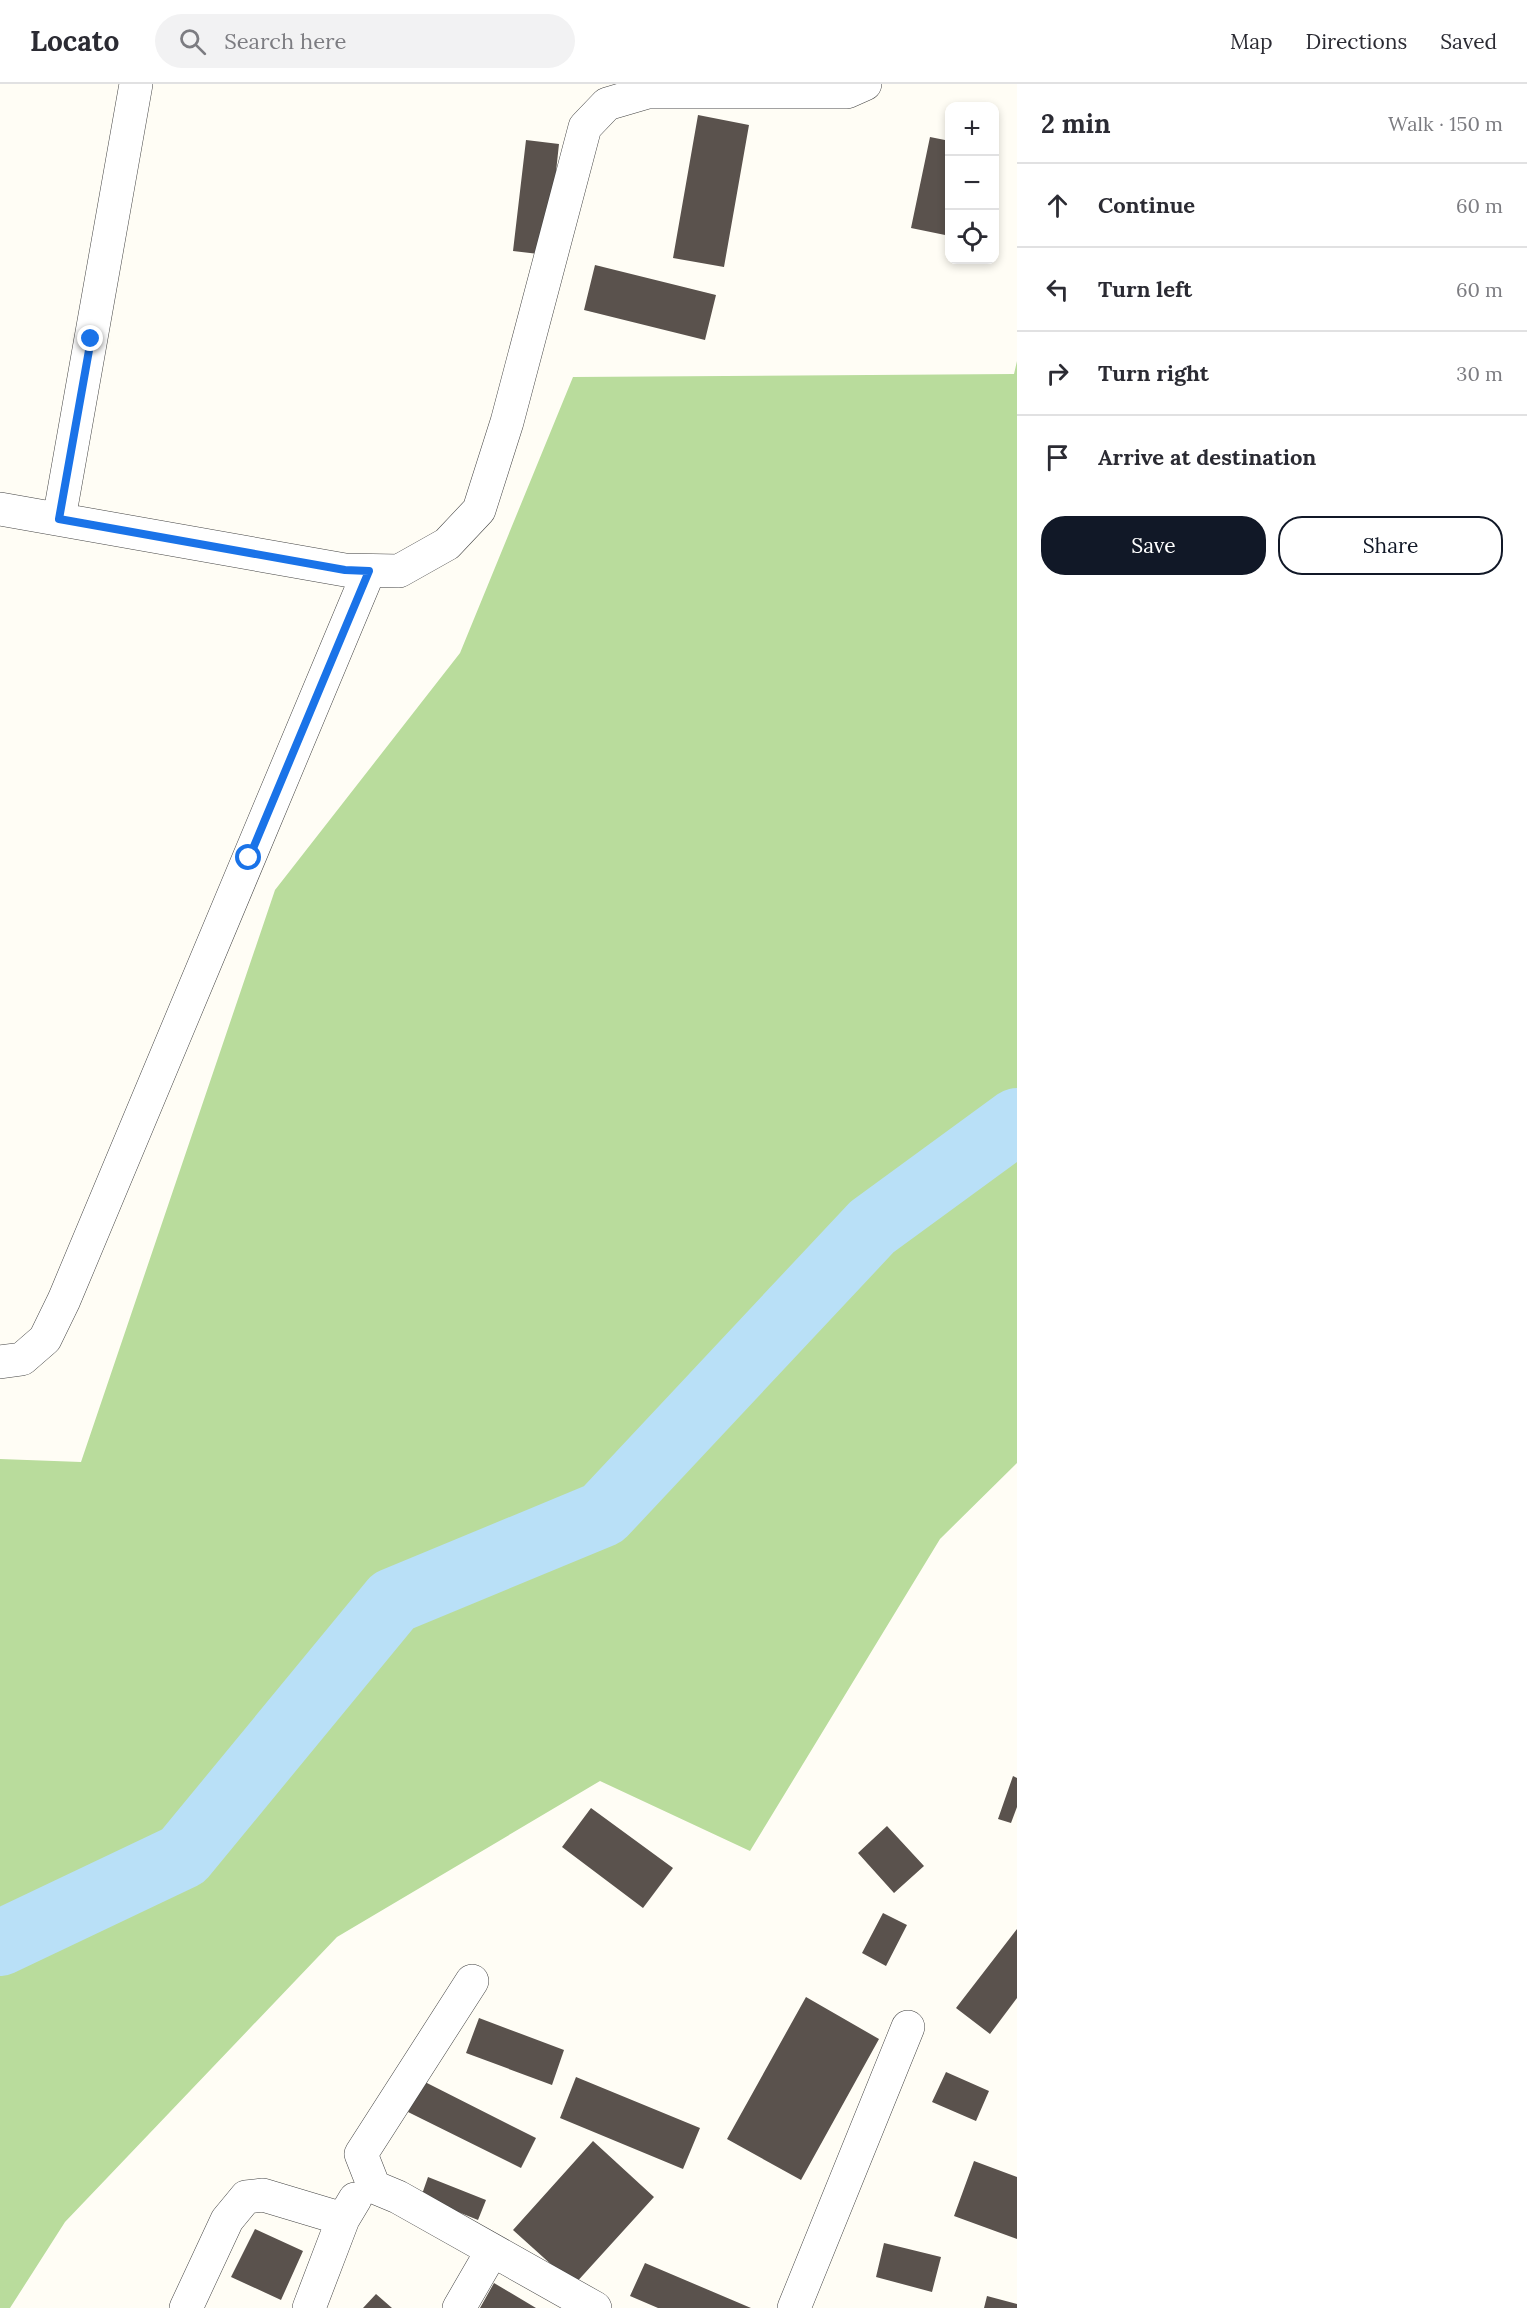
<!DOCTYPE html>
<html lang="en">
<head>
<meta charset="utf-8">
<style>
	body { margin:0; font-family:Lora,serif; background:#f2f2f3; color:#2b2b33 }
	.controls { position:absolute; right:18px; top:18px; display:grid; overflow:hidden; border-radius:12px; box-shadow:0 3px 9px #0003 }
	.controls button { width:54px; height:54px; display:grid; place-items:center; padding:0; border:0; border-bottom:2px solid #e1e1e2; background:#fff; color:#2b2b33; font:30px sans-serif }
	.stop { position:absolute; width:18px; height:18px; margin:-14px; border:4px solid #1a73e8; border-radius:50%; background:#fff }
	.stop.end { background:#1a73e8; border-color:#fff; box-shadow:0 2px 6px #0008 }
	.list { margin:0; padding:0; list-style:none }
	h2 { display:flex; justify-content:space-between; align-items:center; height:78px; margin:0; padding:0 24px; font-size:26px }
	h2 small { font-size:20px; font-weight:400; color:#7c7c81 }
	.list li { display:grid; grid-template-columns:39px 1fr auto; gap:18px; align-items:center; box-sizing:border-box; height:84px; padding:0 24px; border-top:2px solid #e1e1e2 }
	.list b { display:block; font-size:22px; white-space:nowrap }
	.list em { font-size:20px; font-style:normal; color:#7c7c81 }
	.actions { display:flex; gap:12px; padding:18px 24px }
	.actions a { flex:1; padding:14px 0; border:2px solid #111827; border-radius:24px; text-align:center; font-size:21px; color:#111827 }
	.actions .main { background:#111827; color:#fff }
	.icon { flex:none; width:33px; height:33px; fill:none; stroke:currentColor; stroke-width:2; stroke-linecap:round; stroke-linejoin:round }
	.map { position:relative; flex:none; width:1017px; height:2224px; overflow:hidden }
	header { display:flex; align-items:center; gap:36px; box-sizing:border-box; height:84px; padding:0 30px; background:#fff; border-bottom:2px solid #e1e1e2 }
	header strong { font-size:28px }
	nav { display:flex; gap:33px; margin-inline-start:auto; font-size:21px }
	.search { width:420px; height:54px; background:#f2f2f3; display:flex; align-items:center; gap:15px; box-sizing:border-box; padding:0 21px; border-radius:33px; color:#7c7c81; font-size:22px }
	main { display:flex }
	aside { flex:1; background:#fff }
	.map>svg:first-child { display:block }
	.forest { fill:#b9dc9c }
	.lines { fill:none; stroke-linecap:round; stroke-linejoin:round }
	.river { stroke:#b9e0f7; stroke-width:66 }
	.building { fill:#5a524d }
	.street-casing { stroke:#444; stroke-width:34 }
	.street { stroke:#fff; stroke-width:33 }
	.route { stroke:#1a73e8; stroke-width:8 }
</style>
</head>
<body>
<header>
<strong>Locato</strong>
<div class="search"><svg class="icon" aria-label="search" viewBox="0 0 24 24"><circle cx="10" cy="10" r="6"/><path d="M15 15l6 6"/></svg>Search here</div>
<nav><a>Map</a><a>Directions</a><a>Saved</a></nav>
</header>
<main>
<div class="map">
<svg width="1017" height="2224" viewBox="0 0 1017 2224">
	<rect width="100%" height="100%" fill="#fffdf5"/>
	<!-- forest -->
	<path class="forest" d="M1017 277V1379L940 1455 750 1767 600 1697 337 1853 65 2138 10 2224H0V1375L81 1378 275 806 460 569 573 293 1014 290Z"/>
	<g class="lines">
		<!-- river -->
		<path class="river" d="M0 1859 183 1772 393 1517 603 1430 872 1143 1017 1037"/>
	</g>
	<!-- building -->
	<path class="building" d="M698 31 749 41 724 183 673 174Z
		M930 53 950 57V152L911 144Z
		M526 56 559 60 547 171 513 167Z
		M595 181 716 211 705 256 584 226Z
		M1013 1692 1017 1694V1723L1011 1739 998 1735Z
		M591 1724 673 1784 643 1824 562 1763Z
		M887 1742 924 1782 894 1809 858 1769Z
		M883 1829 907 1841 886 1882 862 1869Z
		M1017 1845V1914L990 1950 956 1924Z
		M806 1913 879 1955 801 2096 727 2055Z
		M479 1934 564 1966 552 2001 466 1969Z
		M946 1988 989 2007 976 2037 932 2018Z
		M576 1993 700 2044 683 2085 560 2034Z
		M423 1997 536 2054 521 2084 408 2028Z
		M593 2057 654 2113 574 2201 513 2146Z
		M974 2077 1017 2093V2155L954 2132Z
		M428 2093 486 2116 478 2136 421 2113Z
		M255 2145 303 2167 281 2216 231 2193Z
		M884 2159 941 2173 932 2208 876 2193Z
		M645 2179 751 2224H658L630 2212Z
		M494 2199 536 2224H480Z
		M376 2210 392 2224H363Z
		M987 2212 1017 2220V2224H984Z"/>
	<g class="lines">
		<!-- street casing -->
		<g class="street-casing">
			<path id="street" d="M0 425 345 486 399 487 447 460 479 426 507 338 585 43 607 20 648 8H847L865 0
				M59 435 136 0
				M0 1278 22 1275 45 1255 64 1216 369 487
				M472 1897 361 2070 374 2103 398 2113 595 2224
				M186 2224 227 2136 246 2113 263 2111 343 2135
				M309 2224 343 2135 355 2115
				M459 2224 492 2167
				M794 2224 908 1943"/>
		</g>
		<!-- street -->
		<use href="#street" class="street"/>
	</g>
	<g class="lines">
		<!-- route -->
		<path class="route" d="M91 255 59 435 345 486 369 487 249 774"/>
	</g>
</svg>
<div class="controls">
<button>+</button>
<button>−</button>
<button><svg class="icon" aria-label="locate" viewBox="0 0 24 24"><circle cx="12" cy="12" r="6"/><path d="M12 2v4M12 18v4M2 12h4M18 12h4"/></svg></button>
</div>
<div class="stop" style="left:249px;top:774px"></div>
<div class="stop end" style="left:91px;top:255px"></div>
</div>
<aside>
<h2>2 min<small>Walk · 150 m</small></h2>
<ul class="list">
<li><svg class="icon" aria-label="ahead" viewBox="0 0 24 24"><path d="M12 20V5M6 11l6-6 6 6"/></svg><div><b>Continue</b></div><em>60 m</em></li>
<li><svg class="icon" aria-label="left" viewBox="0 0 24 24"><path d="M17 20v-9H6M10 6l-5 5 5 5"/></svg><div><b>Turn left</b></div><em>60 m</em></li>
<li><svg class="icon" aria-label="right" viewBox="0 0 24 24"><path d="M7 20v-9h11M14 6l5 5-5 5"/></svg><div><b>Turn right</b></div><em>30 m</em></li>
<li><svg class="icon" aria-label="arrive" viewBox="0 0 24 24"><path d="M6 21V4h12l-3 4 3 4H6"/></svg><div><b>Arrive at destination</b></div></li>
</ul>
<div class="actions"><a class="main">Save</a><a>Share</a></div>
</aside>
</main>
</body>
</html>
